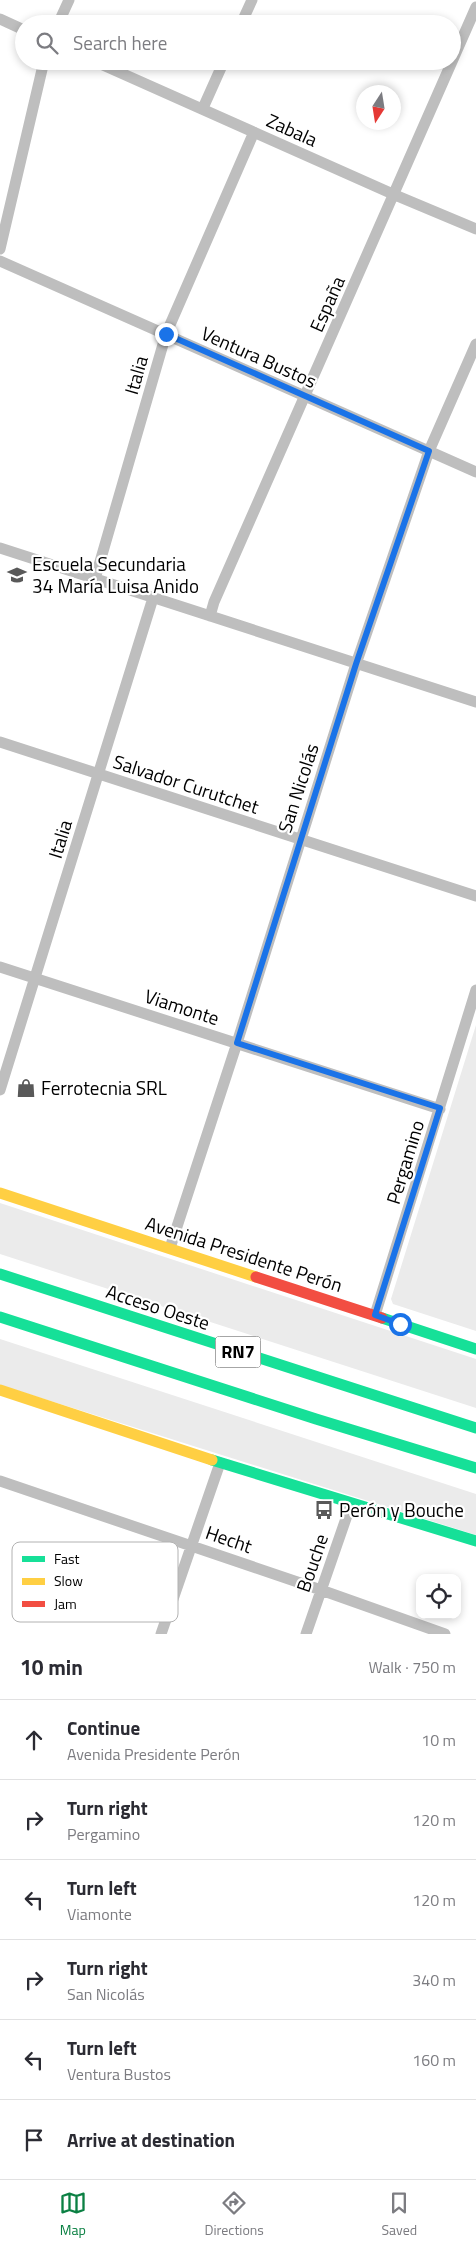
<!DOCTYPE html>
<html lang="en">
<head>
<meta charset="utf-8">
<style>
	body { margin:0; font-family:"Titillium Web",sans-serif; background:#f7f7f7; color:#2b2b33 }
	.controls { position:absolute; right:15px; bottom:15px; display:grid; overflow:hidden; border-radius:10px; box-shadow:0 2px 8px #0003 }
	.controls button { width:45px; height:45px; display:grid; place-items:center; padding:0; border:0; border-bottom:1px solid #e1e1e2; background:#fff; color:#2b2b33; font:25px sans-serif }
	.compass { position:absolute; left:356px; top:85px; width:45px; height:45px; border-radius:50%; background:#fff; box-shadow:0 2px 8px #0003; rotate:192deg }
	.stop { position:absolute; width:15px; height:15px; margin:-11px; border:4px solid #1a73e8; border-radius:50%; background:#fff }
	.stop.end { background:#1a73e8; border-color:#fff; box-shadow:0 1px 5px #0008 }
	.list { margin:0; padding:0; list-style:none }
	h2 { display:flex; justify-content:space-between; align-items:center; height:65px; margin:0; padding:0 20px; font-size:21px }
	h2 small { font-size:16px; font-weight:400; color:#7c7c81 }
	.list li { display:grid; grid-template-columns:32px 1fr auto; gap:15px; align-items:center; box-sizing:border-box; height:80px; padding:0 20px; border-top:1px solid #e1e1e2 }
	.list b { display:block; font-size:19px; white-space:nowrap }
	.list p { margin:0; font-size:16px; white-space:nowrap; color:#7c7c81 }
	.list em { font-size:16px; font-style:normal; color:#7c7c81 }
	.icon { flex:none; width:28px; height:28px; fill:none; stroke:currentColor; stroke-width:2; stroke-linecap:round; stroke-linejoin:round }
	.map { position:relative; flex:none; width:476px; height:1634px; overflow:hidden }
	.search { position:absolute; background:#fff; box-shadow:0 2px 8px #0003; left:15px; right:15px; top:15px; height:55px; display:flex; align-items:center; gap:12px; box-sizing:border-box; padding:0 18px; border-radius:28px; color:#7c7c81; font-size:19px }
	.sheet { height:545px; background:#fff }
	nav { display:flex; justify-content:space-around; align-items:center; box-sizing:border-box; height:70px; border-top:1px solid #e1e1e2; background:#fff; font-size:14px; color:#7c7c81 }
	nav a { display:grid; justify-items:center; gap:2px }
	nav .on { color:#0b8043 }
	.map>svg:first-child { display:block }
	.green { fill:#ebebeb }
	.lines { fill:none; stroke-linecap:round; stroke-linejoin:round }
	.street { stroke:#bebebe; stroke-width:11 }
	.fast { stroke:#16e098; stroke-width:11 }
	.slow { stroke:#ffcf43; stroke-width:11 }
	.jam { stroke:#f24e42; stroke-width:11 }
	.route { stroke:#1a73e8; stroke-width:6 }
	.labels { text-anchor:middle; stroke-width:4.5; stroke-linejoin:round; paint-order:stroke }
	.shield { fill:#fff; stroke:#4c4c4c; stroke-width:1 }
	.shield-label { font-size:18px; font-weight:bold; fill:#000 }
	.street-label { font-size:19px; fill:#000; stroke:#fff }
	.poi-label { font-size:19px; fill:#000; stroke:#fff; text-anchor:start }
	.key { fill:#fff; stroke:#b2b2b2; stroke-width:1 }
	.key-label { font-size:14px; fill:#000 }
</style>
</head>
<body>
<div class="map">
<svg width="476" height="1634" viewBox="0 0 476 1634">
	<rect width="100%" height="100%" fill="#fff"/>
	<!-- green -->
	<path class="green" d="M476 1025V1331L393 1304 391 1299Z
		M0 1203 476 1359V1408L0 1254Z
		M0 1339 476 1494V1535L0 1385Z"/>
	<g class="lines">
		<!-- street -->
		<path class="street" d="M0 19 24 30
			M58 24 69 0
			M241 24 252 0
			M94 61 395 195 476 229
			M203 108 224 61
			M0 249 44 61
			M0 261 476 472
			M0 548 476 702
			M95 579 166 334 254 132
			M210 616 214 602 476 7
			M0 742 476 896
			M0 967 440 1109
			M0 1090 153 598
			M170 1248 237 1043 356 664 429 451 476 344
			M375 1315 476 990
			M0 1481 321 1590 445 1634
			M161 1634 220 1463
			M306 1634 351 1504"/>
		<!-- fast -->
		<path class="fast" d="M0 1274 476 1428
			M0 1317 316 1419 476 1468
			M382 1318 476 1349
			M212 1460 476 1541"/>
		<!-- slow -->
		<path class="slow" d="M0 1193 256 1277
			M0 1390 212 1460"/>
		<!-- jam -->
		<path class="jam" d="M256 1277 382 1318"/>
	</g>
	<g class="lines">
		<!-- route -->
		<path class="route" d="M166 334 429 451 356 664 237 1043 440 1108 375 1315 400 1324"/>
	</g>
	<!-- icons -->
	<defs>
		<g id="school-bare" transform="scale(1.5)"><path d="M0-5L7-2L0 1L-7-2ZM-4 1L0 2.5L4 1V4Q0 6-4 4Z" fill="#595959" stroke="#fff" stroke-width="2.5" paint-order="stroke"/></g>
		<g id="shop-bare" transform="scale(1.5)"><path d="M-5-2.5h2.3a2.7 3.5 0 0 1 5.4 0H5L5.5 6h-11ZM-1.5-2.5h3a1.5 2.3 0 0 0-3 0Z" fill="#595959" stroke="#fff" stroke-width="2.5" paint-order="stroke"/></g>
		<g id="bus-bare" transform="scale(1.5)"><path d="M-5-6H5V4H4V6H2V4H-2V6H-4V4H-5ZM-3.5-4V0h7V-4ZM-3.5 1.2v1.5H-2V1.2ZM2 1.2v1.5H3.5V1.2Z" fill="#595959" stroke="#fff" stroke-width="2.5" paint-order="stroke"/></g>
	</defs>
	<g fill-rule="evenodd">
		<use href="#school-bare" x="17" y="575"/>
		<use href="#shop-bare" x="26" y="1088"/>
		<use href="#bus-bare" x="324" y="1510"/>
	</g>
	<g class="labels">
		<!-- shield labels -->
		<rect class="shield" x="215.5" y="1336.5" width="45" height="31" rx="4"/>
		<g class="shield-label">
			<text x="238" y="1358">RN7</text>
		</g>
		<!-- street labels -->
		<g class="street-label">
			<text transform="translate(292 130) rotate(24)" y="7">Zabala</text>
			<text transform="translate(327 304) rotate(-66)" y="7">España</text>
			<text transform="translate(259 357) rotate(24)" y="7">Ventura Bustos</text>
			<text transform="translate(136 375) rotate(-74)" y="7">Italia</text>
			<text transform="translate(186 784) rotate(18)" y="7">Salvador Curutchet</text>
			<text transform="translate(298 788) rotate(-72)" y="7">San Nicolás</text>
			<text transform="translate(60 839) rotate(-73)" y="7">Italia</text>
			<text transform="translate(182 1007) rotate(18)" y="7">Viamonte</text>
			<text transform="translate(405 1162) rotate(-73)" y="7">Pergamino</text>
			<text transform="translate(244 1254) rotate(18)" y="7">Avenida Presidente Perón</text>
			<text transform="translate(158 1307) rotate(18)" y="7">Acceso Oeste</text>
			<text transform="translate(229 1539) rotate(19)" y="7">Hecht</text>
			<text transform="translate(312 1563) rotate(-71)" y="7">Bouche</text>
		</g>
		<!-- poi labels -->
		<g class="poi-label">
			<text x="32" y="571">Escuela Secundaria<tspan x="32" dy="22">34 María Luisa Anido</tspan></text>
			<text x="41" y="1095">Ferrotecnia SRL</text>
			<text x="339" y="1517">Perón y Bouche</text>
		</g>
	</g>
	<!-- legend -->
	<rect x="12" y="1542" width="166" height="80" rx="8" class="key"/>
	<rect x="22" y="1556" width="23" height="6" fill="#16e098"/>
	<rect x="22" y="1578" width="23" height="7" fill="#ffcf43"/>
	<rect x="22" y="1601" width="23" height="6" fill="#f24e42"/>
	<g class="key-label">
		<text x="54" y="1564">Fast</text>
		<text x="54" y="1586">Slow</text>
		<text x="54" y="1609">Jam</text>
	</g>
</svg>
<div class="controls">
<button><svg class="icon" aria-label="locate" viewBox="0 0 24 24"><circle cx="12" cy="12" r="6"/><path d="M12 2v4M12 18v4M2 12h4M18 12h4"/></svg></button>
</div>
<svg class="compass" viewBox="-18 -18 36 36"><path d="M0-13l5 13h-10z" fill="#e53935"/><path d="M0 13l5-13h-10z" fill="#7c7c81"/></svg>
<div class="stop" style="left:400px;top:1324px"></div>
<div class="stop end" style="left:166px;top:334px"></div>
<div class="search"><svg class="icon" aria-label="search" viewBox="0 0 24 24"><circle cx="10" cy="10" r="6"/><path d="M15 15l6 6"/></svg>Search here</div>
</div>
<section class="sheet">
<h2>10 min<small>Walk · 750 m</small></h2>
<ul class="list">
<li><svg class="icon" aria-label="ahead" viewBox="0 0 24 24"><path d="M12 20V5M6 11l6-6 6 6"/></svg><div><b>Continue</b><p>Avenida Presidente Perón</p></div><em>10 m</em></li>
<li><svg class="icon" aria-label="right" viewBox="0 0 24 24"><path d="M7 20v-9h11M14 6l5 5-5 5"/></svg><div><b>Turn right</b><p>Pergamino</p></div><em>120 m</em></li>
<li><svg class="icon" aria-label="left" viewBox="0 0 24 24"><path d="M17 20v-9H6M10 6l-5 5 5 5"/></svg><div><b>Turn left</b><p>Viamonte</p></div><em>120 m</em></li>
<li><svg class="icon" aria-label="right" viewBox="0 0 24 24"><path d="M7 20v-9h11M14 6l5 5-5 5"/></svg><div><b>Turn right</b><p>San Nicolás</p></div><em>340 m</em></li>
<li><svg class="icon" aria-label="left" viewBox="0 0 24 24"><path d="M17 20v-9H6M10 6l-5 5 5 5"/></svg><div><b>Turn left</b><p>Ventura Bustos</p></div><em>160 m</em></li>
<li><svg class="icon" aria-label="arrive" viewBox="0 0 24 24"><path d="M6 21V4h12l-3 4 3 4H6"/></svg><div><b>Arrive at destination</b></div></li>
</ul>
</section>
<nav>
<a class="on"><svg class="icon" aria-label="map" viewBox="0 0 24 24"><path d="M3 6l6-2 6 2 6-2v14l-6 2-6-2-6 2zM9 4v14M15 6v14"/></svg>Map</a>
<a><svg class="icon" aria-label="directions" viewBox="0 0 24 24"><path d="M12 3l9 9-9 9-9-9zM9 14v-3h6M13 9l2 2-2 2"/></svg>Directions</a>
<a><svg class="icon" aria-label="saved" viewBox="0 0 24 24"><path d="M7 4h10v16l-5-4-5 4z"/></svg>Saved</a>
</nav>
</body>
</html>
